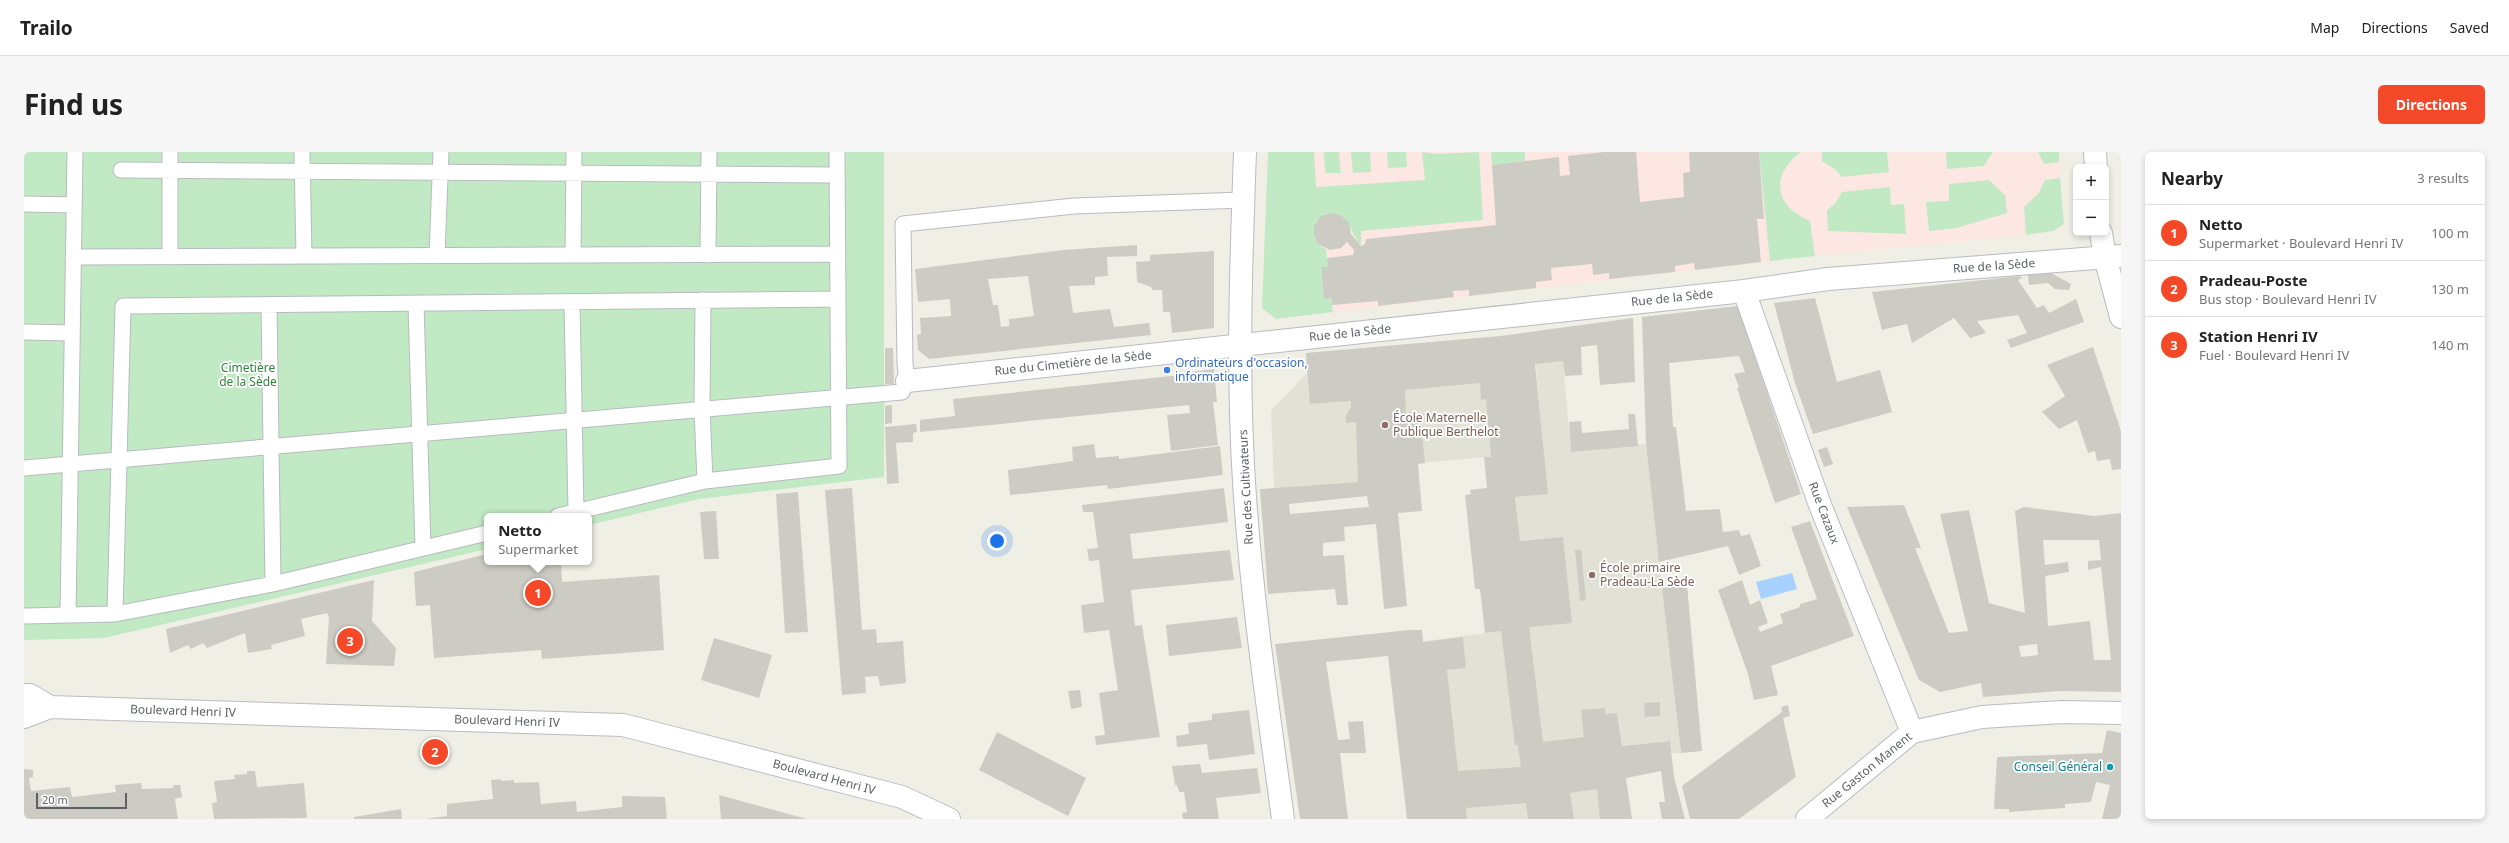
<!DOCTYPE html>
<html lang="en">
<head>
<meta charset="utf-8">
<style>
	body { margin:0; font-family:"Noto Sans",sans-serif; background:#f6f6f6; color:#222 }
	.controls { position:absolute; right:12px; top:12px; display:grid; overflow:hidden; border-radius:6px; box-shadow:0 2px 6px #0003 }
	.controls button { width:36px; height:36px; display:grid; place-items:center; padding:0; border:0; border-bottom:1px solid #e0e0e0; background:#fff; color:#222; font:20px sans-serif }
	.scale { position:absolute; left:12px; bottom:10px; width:91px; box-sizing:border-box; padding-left:4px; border:2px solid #5d6167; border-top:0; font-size:11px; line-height:14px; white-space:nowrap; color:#5d6167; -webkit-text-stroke:3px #fff; paint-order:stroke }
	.you { position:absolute; left:973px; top:389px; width:14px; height:14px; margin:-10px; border:3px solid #fff; border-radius:50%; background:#1a73e8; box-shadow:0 0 0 6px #1a73e833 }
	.badge { display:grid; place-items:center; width:26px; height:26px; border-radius:50%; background:#f34929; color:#fff; font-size:13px; font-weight:700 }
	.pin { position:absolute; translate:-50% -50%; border:2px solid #fff; box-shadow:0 1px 4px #0006 }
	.popup { position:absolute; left:460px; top:361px; width:108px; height:52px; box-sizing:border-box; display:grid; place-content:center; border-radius:6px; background:#fff; filter:drop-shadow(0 1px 3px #0005); font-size:13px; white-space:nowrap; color:#767676 }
	.popup b { font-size:15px; color:#222 }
	.popup::after { content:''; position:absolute; left:50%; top:100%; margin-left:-8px; border:8px solid transparent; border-top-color:#fff }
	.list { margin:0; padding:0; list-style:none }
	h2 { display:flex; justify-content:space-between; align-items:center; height:52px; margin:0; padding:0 16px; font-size:17px }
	h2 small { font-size:13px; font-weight:400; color:#767676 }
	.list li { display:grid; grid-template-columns:26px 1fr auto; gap:12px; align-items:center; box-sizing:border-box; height:56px; padding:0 16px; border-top:1px solid #e0e0e0 }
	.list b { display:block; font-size:15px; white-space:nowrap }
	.list p { margin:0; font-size:13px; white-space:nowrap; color:#767676 }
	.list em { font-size:13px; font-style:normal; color:#767676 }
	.map { position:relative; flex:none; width:2097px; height:667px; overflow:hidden; border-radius:6px }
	header { display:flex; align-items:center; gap:24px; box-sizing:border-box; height:56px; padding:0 20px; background:#fff; border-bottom:1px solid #e0e0e0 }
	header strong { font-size:19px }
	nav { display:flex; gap:22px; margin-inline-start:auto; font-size:14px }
	.intro { display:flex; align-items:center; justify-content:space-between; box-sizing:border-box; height:96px; padding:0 24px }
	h1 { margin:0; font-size:28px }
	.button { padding:10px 18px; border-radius:6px; background:#f34929; color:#fff; font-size:14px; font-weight:700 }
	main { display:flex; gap:24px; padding:0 24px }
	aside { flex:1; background:#fff; border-radius:6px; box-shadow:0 2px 6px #0003 }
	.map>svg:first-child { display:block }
	.education { fill:#e2e1d6 }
	.medical { fill:#fde7e2 }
	.green { fill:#c1e9c4 }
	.water { fill:#a7d1ff }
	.building { fill:#cdccc4; fill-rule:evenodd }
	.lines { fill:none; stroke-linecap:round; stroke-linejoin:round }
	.lane-casing { stroke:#b8bbc0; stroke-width:17 }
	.street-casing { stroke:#b8bbc0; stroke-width:24 }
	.secondary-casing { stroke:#b9bcc2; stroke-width:24 }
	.lane { stroke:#fff; stroke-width:15 }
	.street { stroke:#fff; stroke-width:22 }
	.secondary { stroke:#fff; stroke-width:22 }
	.shop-dot { fill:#3f7fe0; stroke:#fff; stroke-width:1.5 }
	.education-dot { fill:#8d6e63; stroke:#fff; stroke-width:1.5 }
	.culture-dot { fill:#0f9aa8; stroke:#fff; stroke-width:1.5 }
	.labels { text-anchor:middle; stroke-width:3.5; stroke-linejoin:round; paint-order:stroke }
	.street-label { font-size:12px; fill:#5d6167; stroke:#fff }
	.shop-label { font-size:12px; fill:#366cbe; stroke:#fff; text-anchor:start }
	.park-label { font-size:12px; fill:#30833a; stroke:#fff }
	.education-label { font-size:12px; fill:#785e54; stroke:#fff; text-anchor:start }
	.culture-label { font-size:12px; fill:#0d838f; stroke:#fff; text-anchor:end }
</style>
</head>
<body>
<header>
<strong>Trailo</strong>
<nav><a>Map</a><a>Directions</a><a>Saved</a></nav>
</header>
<div class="intro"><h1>Find us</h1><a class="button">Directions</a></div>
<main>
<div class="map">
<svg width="2097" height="667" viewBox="0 0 2097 667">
	<rect width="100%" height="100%" fill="#f0efe6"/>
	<!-- education -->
	<path class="education" d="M1536 176 1547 300 1622 292 1657 601H1647L1646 589 1598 594 1593 561 1592 667H1408L1388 491 1505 475 1491 345 1523 342 1509 180Z
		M1466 185 1477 304 1371 313 1334 330 1250 336 1247 259 1283 221 1282 201Z"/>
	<!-- medical -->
	<path class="medical" d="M1244 0H2035L2040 72 2029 79 2002 83 1791 104 1252 167 1238 156Z"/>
	<!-- green -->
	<path class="green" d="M0 0H860V325L675 347 565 373V364H463V397L80 486 0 488Z
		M1244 0H1290L1292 35 1401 28 1398 0 1413 2 1455 0 1459 68 1337 79V94C1329 84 1327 73 1317 63L1301 62 1292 70C1288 81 1291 92 1302 97L1304 115H1297L1300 147 1307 146 1309 160 1252 167 1238 156Z
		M1300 0H1315L1317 21H1301Z
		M1327 0H1346L1347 20 1329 21Z
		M1363 0H1382L1383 15 1364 16Z
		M1467 0H1501V9L1468 13Z
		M1735 0H1777C1745 24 1751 54 1786 69L1791 104 1746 109Z
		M1798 0H1863L1865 20 1818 25 1812 18 1798 9Z
		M1922 0H1969L1960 14 1923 17Z
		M2014 0H2035V10L2020 12Z
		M2036 26 2040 72 2029 79 2002 83 2000 55 2014 42 2021 28Z
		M1965 28 1981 43 1983 61 1932 76 1905 79 1902 50 1925 49V32Z
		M1866 35 1867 53 1880 52 1882 82 1804 79 1803 58 1811 52 1818 40Z"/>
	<!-- water -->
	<path class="water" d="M1768 421 1773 437 1737 447 1732 430Z"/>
	<!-- building -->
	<path class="building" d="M1580 0H1612L1616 50 1660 45 1659 21 1666 20 1665 0H1735L1740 67H1733L1737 110 1671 118 1670 111 1651 114V120L1585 127V121L1569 123 1568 112 1527 116 1528 128 1512 130V136L1445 144V138L1429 139 1430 145 1354 154V149L1308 153 1307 146 1300 147 1297 115H1304L1303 106 1329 103 1330 98 1323 90 1317 96 1306 98 1294 92 1290 83V74L1297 64 1307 61 1317 63 1325 71 1327 82 1337 94 1341 92 1342 87 1472 73 1468 13 1535 5 1536 24 1546 23 1544 4Z
		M1113 93V104L1083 105 1084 124 1071 125V133L1045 134 1049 161 1086 157 1090 175 1125 171 1127 183 905 207 894 198 893 183 897 182 896 166 927 164 926 147 894 150 891 117 1039 98ZM1004 124 1010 164 985 167V174L977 175 974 153H969L964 127Z
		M1190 99V176L1148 181 1146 160H1139L1138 138H1128L1127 135 1113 130 1112 110 1126 109V103Z
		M2027 121 2047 132 2045 138 2031 137 2024 131 2005 133 2004 123Z
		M1996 124 1998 126 1994 128 2013 156 2020 153 2025 161 2052 147 2060 170 1987 196 1983 188 2003 181 1994 163 1953 169 1962 181 1946 186 1930 166 1888 191 1883 172 1858 178 1848 140Z
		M1791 146 1813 230 1856 218 1868 260 1789 282 1771 231 1750 151Z
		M1714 154 1777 342 1751 351 1713 236 1715 235 1710 222 1721 220 1715 204 1645 211 1649 275H1652L1662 359 1696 357 1699 380 1715 378 1717 384 1726 382 1737 414 1715 423 1704 394 1635 410 1622 292 1618 165Z
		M1609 166 1611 230 1576 233 1573 193 1557 195 1558 223 1541 224 1539 209 1511 212 1524 342 1491 345 1496 389 1539 385 1548 471 1505 475 1519 590 1560 585 1557 558 1581 556V562L1593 561 1598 594 1646 589 1650 625 1661 667H1638L1635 650H1641L1637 619 1602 626 1608 667H1576L1573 637 1546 641 1550 667H1504L1502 651 1442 656 1443 667H1383L1364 504 1302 510 1314 588 1326 587 1324 570 1339 569 1342 601H1316L1324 667H1276L1251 492 1386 478H1398L1399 490 1439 485 1442 516 1423 518 1434 619 1497 615 1494 593H1491L1477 479 1461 481 1456 437H1451L1441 343 1447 342 1446 338 1463 336 1460 305H1467L1462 247 1457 248 1456 231 1381 238 1382 264 1396 263 1401 311 1394 312 1398 359 1374 361 1383 454 1360 457 1352 372 1320 375 1321 389 1299 391V404L1320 403 1324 453H1313L1311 437 1244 442 1236 337 1334 330 1332 270 1322 271V264L1327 255V249L1286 252 1282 201 1477 184ZM1343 344 1345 355 1266 362 1265 352Z
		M2069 195 2097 279V317L2088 318 2086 307 2073 309 2071 299 2064 301 2053 268 2035 277 2018 260 2041 244 2023 213Z
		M861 196H869L870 232H861Z
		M1190 217 1193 250H1189L1194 293 1147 299 1143 263 1166 261 1165 253 896 280V268L931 264 929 247 1166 222V220Z
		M868 253V271L861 272V254Z
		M1604 262H1611L1614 294 1547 300 1545 270 1557 269 1558 281 1605 277Z
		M892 272 893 280 889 281V290L872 291 875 331 863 332 861 275Z
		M1070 292 1072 306 1095 304V307L1196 294 1199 323 1084 337 1083 333 986 343 984 318 1049 309 1048 295Z
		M1803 295 1809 312 1800 315 1794 298Z
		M828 336 838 478 852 477 853 491 879 489 882 531 856 534 854 524 841 525 842 541 818 543 801 338Z
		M1200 336 1204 370 1106 382 1109 407 1206 398 1210 428 1107 438 1111 474 1118 473 1136 585 1072 593 1071 584 1081 583 1075 541 1094 538 1085 478 1060 481 1057 453 1080 450 1075 408 1065 409 1063 397 1074 396 1069 360H1059L1058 353Z
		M774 340 784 480 761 481 752 342Z
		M1880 353 1897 396H1891L1925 481 1944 479 1916 362 1945 358 1965 451 2001 461 1991 359 2000 355 2070 364 2097 361V540L2035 539 1959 545 1957 531 1916 540 1895 528 1823 355ZM2019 388H2075L2077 408 2064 409V418L2077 415 2087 508H2070L2066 469 2024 474 2021 424 2045 420 2044 410 2021 413ZM2013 492 2014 503 1997 505 1995 494Z
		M692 359 695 407H680L676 360Z
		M1786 369 1830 484 1747 514 1754 543 1730 548 1724 522 1694 438 1718 428 1726 453 1736 448 1744 471 1734 475 1736 480 1759 471 1756 462 1776 455V452L1793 447 1767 375Z
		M1551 398H1557L1562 448 1556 449Z
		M463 402V410H537L538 430 635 423 640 498 518 507 517 498 410 506 406 453 392 454 390 420Z
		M350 428 348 469 372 496 370 514 302 512 305 465 303 461 277 467 281 484 247 493 248 497 224 501 221 481 183 496 179 491 167 497 164 493 146 501 142 477Z
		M1663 433 1678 599 1657 601 1638 436Z
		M1213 465 1218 496 1145 504 1142 473Z
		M690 486 748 503 735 546 677 528Z
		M1056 538 1058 555 1047 557 1044 539Z
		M1636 550V564L1621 565 1620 551Z
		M1764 553 1766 564 1759 566 1772 625 1715 667H1666L1658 634 1758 560 1757 555Z
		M1225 558 1231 602 1185 608 1183 592 1153 595 1152 584 1165 582 1164 571 1188 568V562Z
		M2083 578 2097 581V667H2078L2086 633 2072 630 2067 650 2041 652V656L1985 660V657H1970L1973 605 2078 601Z
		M973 580 1062 626 1044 664 955 618Z
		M1176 612 1178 621 1233 616 1237 641 1192 646 1195 667H1159L1158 661 1163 660 1160 640H1155L1153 633H1151L1148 614Z
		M0 617 9 618V625L5 626 7 639 46 635 48 645 92 640 91 633 117 631 118 637 149 636 150 633H156L158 645 151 647 154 667H0Z
		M223 619H231L233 635 280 631 283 666 190 667 188 651 193 650 190 629 211 627 210 623 223 622Z
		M477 627V629L490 628V631L515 630 517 652 552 649 553 660 598 655V644L641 645 643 667H401L423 664V652L469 647 467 628Z
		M695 643 783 667H697Z
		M377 657 378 667H330V665Z"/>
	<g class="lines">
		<!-- lane casing -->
		<g class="lane-casing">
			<path id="lane" d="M278 0 280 104
				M97 18 813 23
				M0 52 50 53
				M549 103 550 0
				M684 103 685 0
				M413 104 417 0
				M49 105 814 102
				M146 105V0
				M679 148 678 258 681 329
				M548 150 552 360
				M392 151 399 396
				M245 153 249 432
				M0 180 48 181
				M0 316 878 240 883 229 881 212 879 72 1050 54 1219 48
				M534 364 681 329 815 314 813 0
				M91 462 99 154 814 147
				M44 463 51 0
				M0 464 91 462 249 432 463 381"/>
		</g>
		<!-- street casing -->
		<g class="street-casing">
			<path id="street" d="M1221 0C1217 110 1213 220 1220 330 1227 443 1244 555 1259 667
				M2071 0 2072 15
				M2077 81 2081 105 2097 165
				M1720 139 1796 353 1888 580
				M883 229 1720 139 1804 127 2097 104
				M1783 667 1888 580 1958 565 2038 560 2097 561"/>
		</g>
		<!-- secondary casing -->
		<g class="secondary-casing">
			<path id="secondary" d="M0 543H6L26 555
				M0 565 26 555 599 573 878 645 925 667"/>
		</g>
		<!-- lane -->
		<use href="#lane" class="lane"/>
		<!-- street -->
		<use href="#street" class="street"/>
		<!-- secondary -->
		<use href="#secondary" class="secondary"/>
	</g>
	<!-- markers -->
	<circle class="shop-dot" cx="1143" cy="218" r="4"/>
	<g class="education-dot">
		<circle cx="1361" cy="273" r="4"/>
		<circle cx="1568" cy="423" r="4"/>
	</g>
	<circle class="culture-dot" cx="2086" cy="615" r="4"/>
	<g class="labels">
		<!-- street labels -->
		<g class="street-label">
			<text transform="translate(1970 114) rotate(-4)" y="4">Rue de la Sède</text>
			<text transform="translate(1648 146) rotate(-6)" y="4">Rue de la Sède</text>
			<text transform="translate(1326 181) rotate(-6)" y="4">Rue de la Sède</text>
			<text transform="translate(1049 211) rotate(-6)" y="4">Rue du Cimetière de la Sède</text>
			<text transform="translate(1222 335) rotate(-93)" y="4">Rue des Cultivateurs</text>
			<text transform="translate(1800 361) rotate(69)" y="4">Rue Cazaux</text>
			<text transform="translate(159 559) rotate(2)" y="4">Boulevard Henri IV</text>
			<text transform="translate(483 569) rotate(2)" y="4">Boulevard Henri IV</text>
			<text transform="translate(1843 618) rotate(-39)" y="4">Rue Gaston Manent</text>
			<text transform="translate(800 625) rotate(15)" y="4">Boulevard Henri IV</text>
		</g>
		<!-- shop labels -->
		<g class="shop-label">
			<text x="1151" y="215">Ordinateurs d'occasion,<tspan x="1151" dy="14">informatique</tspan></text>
		</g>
		<!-- park labels -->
		<g class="park-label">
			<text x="224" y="220">Cimetière<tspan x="224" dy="14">de la Sède</tspan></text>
		</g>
		<!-- education labels -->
		<g class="education-label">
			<text x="1369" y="270">École Maternelle<tspan x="1369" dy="14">Publique Berthelot</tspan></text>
			<text x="1576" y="420">École primaire<tspan x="1576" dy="14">Pradeau-La Sède</tspan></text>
		</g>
		<!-- culture labels -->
		<g class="culture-label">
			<text x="2078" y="619">Conseil Général</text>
		</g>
	</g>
</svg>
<div class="controls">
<button>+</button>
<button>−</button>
</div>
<div class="scale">20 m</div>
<div class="you"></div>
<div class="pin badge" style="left:514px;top:441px">1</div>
<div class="popup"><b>Netto</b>Supermarket</div>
<div class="pin badge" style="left:411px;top:600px">2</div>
<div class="pin badge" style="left:326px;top:489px">3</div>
</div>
<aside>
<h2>Nearby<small>3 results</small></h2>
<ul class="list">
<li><span class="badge">1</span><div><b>Netto</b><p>Supermarket · Boulevard Henri IV</p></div><em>100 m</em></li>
<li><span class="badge">2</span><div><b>Pradeau-Poste</b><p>Bus stop · Boulevard Henri IV</p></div><em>130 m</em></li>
<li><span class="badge">3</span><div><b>Station Henri IV</b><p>Fuel · Boulevard Henri IV</p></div><em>140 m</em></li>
</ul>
</aside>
</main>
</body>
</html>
